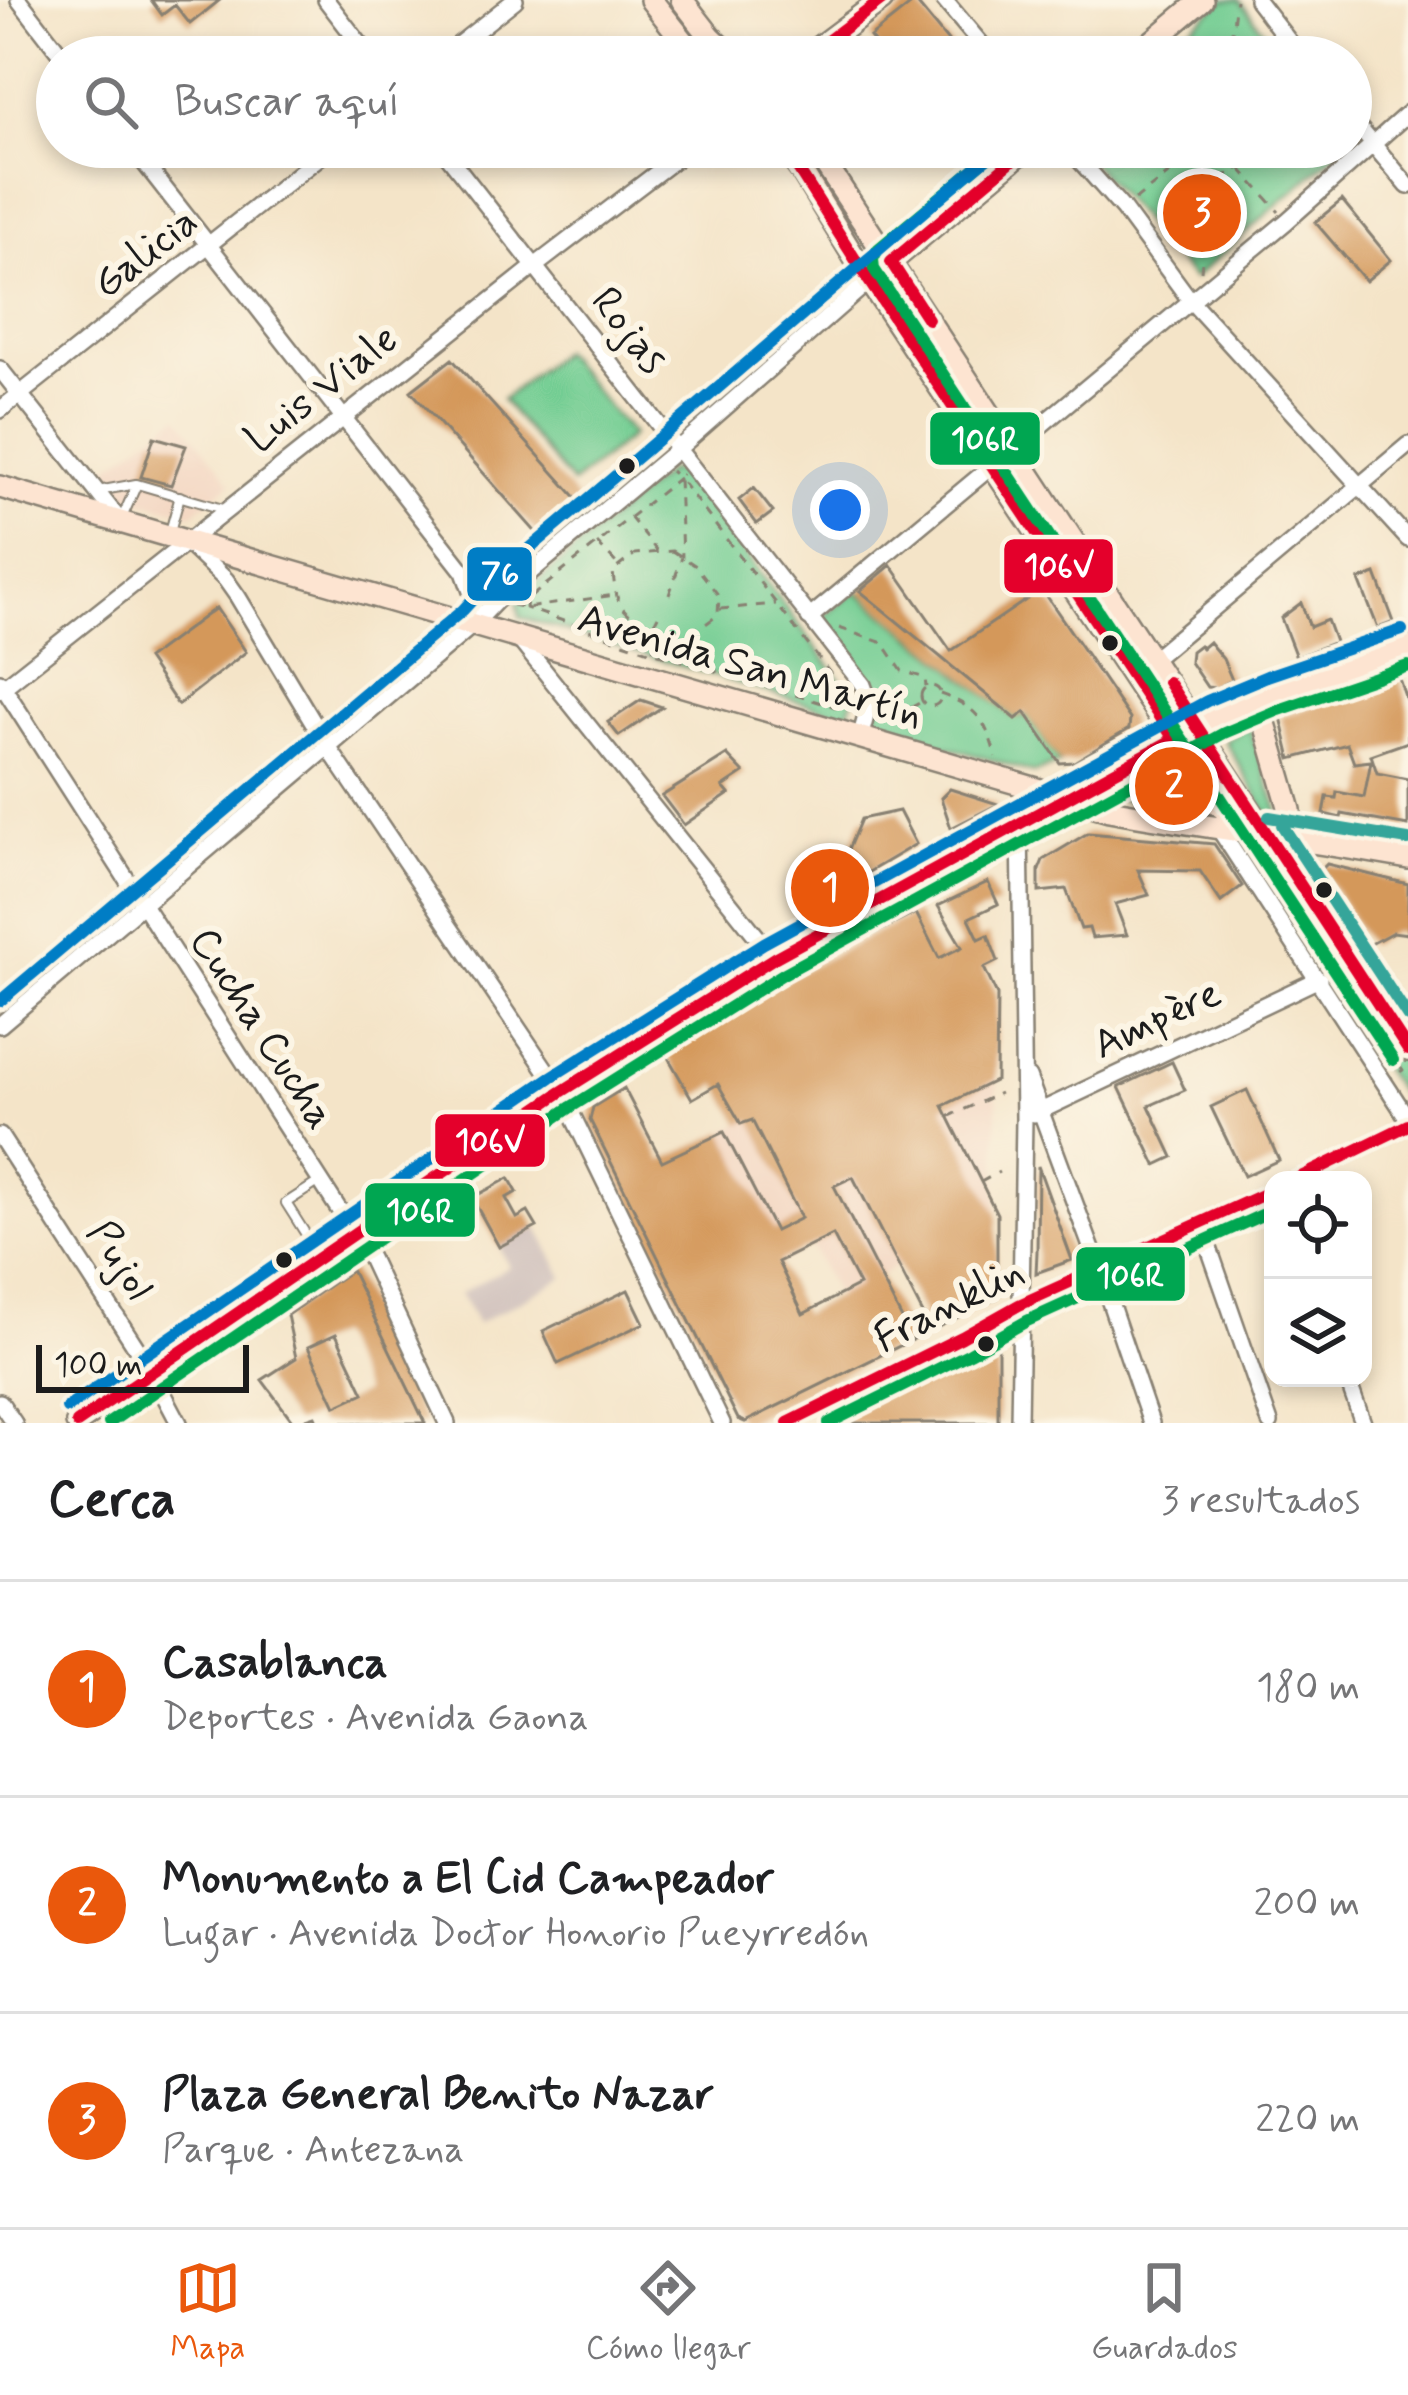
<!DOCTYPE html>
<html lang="es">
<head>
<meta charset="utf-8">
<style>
	body { margin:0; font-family:Mynerve,sans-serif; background:#f2f2f2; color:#202124 }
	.controls { position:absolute; right:36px; bottom:36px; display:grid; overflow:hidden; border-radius:24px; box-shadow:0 6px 18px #0003 }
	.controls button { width:108px; height:108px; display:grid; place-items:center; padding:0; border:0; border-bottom:3px solid #e0e0e0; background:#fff; color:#202124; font:60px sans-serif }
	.scale { position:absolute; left:36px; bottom:30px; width:213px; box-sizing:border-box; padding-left:12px; border:6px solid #1c1c1c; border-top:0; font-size:33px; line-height:42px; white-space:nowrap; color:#1c1c1c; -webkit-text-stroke:9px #fcf5e5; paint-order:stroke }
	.you { position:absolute; left:840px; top:510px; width:42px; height:42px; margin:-30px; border:9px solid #fff; border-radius:50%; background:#1a73e8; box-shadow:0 0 0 18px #1a73e833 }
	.badge { display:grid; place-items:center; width:78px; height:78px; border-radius:50%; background:#ea580c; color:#fff; font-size:39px; font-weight:700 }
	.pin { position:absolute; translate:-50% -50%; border:6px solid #fff; box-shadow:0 3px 12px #0006 }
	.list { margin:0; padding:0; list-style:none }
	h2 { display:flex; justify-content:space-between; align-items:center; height:156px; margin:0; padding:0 48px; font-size:51px }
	h2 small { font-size:39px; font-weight:400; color:#757577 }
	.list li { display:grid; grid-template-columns:78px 1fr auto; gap:36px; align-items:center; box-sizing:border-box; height:216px; padding:0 48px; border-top:3px solid #e0e0e0 }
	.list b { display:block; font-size:45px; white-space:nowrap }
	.list p { margin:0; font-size:39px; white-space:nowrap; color:#757577 }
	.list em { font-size:39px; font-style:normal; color:#757577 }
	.icon { flex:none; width:66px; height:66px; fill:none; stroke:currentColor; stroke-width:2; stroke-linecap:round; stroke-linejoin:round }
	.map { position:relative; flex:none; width:1408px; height:1423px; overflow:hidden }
	.search { position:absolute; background:#fff; box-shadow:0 6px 18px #0003; left:36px; right:36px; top:36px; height:132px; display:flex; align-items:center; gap:30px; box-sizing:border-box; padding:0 42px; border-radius:66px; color:#757577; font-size:45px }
	.sheet { height:804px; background:#fff }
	nav { display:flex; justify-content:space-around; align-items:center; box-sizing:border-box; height:168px; border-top:3px solid #e0e0e0; background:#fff; font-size:33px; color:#757577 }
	nav a { display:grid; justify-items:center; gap:6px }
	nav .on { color:#ea580c }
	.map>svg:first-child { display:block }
	.built { fill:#f3d4bf }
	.industrial { fill:#cfc0bb }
	.green { fill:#73cd93; stroke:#487458; stroke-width:3 }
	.building { fill:#d4985a; fill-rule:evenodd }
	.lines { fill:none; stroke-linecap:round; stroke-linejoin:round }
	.lane-casing { stroke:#888072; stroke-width:12 }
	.street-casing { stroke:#888072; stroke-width:20 }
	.secondary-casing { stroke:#888072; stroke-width:26 }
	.path { stroke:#888072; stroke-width:3; stroke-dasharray:9 9; stroke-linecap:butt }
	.lane { stroke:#fff; stroke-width:8 }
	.street { stroke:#fff; stroke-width:15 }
	.secondary { stroke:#fde4d1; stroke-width:21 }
	.bus-1-casing { stroke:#fcf5e5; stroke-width:21 }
	.bus-2-casing { stroke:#fcf5e5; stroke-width:21 }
	.bus-3-casing { stroke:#fcf5e5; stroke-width:21 }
	.bus-4-casing { stroke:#fcf5e5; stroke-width:21 }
	.bus-1 { stroke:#e4002b; stroke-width:12 }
	.bus-2 { stroke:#00a651; stroke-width:12 }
	.bus-3 { stroke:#007dc5; stroke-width:12 }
	.bus-4 { stroke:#35a59a; stroke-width:12 }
	.bus-dot { fill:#1c1c1c; stroke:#fcf5e5; stroke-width:4.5 }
	.labels { text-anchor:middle; stroke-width:12; stroke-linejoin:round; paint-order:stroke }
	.street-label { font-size:42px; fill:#1c1c1c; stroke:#fcf5e5 }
	.line-badge { stroke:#fcf5e5; stroke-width:4.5 }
	.badge-label { font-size:33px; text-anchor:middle; font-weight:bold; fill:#fff }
</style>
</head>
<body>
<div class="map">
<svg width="1408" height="1423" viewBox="0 0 1408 1423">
	<rect width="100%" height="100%" fill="#fcf5e5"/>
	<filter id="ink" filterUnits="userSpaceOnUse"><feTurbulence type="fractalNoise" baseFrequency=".00833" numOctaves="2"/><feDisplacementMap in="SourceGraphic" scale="24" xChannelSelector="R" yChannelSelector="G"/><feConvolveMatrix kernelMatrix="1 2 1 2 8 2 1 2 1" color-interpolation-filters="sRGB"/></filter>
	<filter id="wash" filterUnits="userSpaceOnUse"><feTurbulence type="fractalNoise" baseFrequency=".004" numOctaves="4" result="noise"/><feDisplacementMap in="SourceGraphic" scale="48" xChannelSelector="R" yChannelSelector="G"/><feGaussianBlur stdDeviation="2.7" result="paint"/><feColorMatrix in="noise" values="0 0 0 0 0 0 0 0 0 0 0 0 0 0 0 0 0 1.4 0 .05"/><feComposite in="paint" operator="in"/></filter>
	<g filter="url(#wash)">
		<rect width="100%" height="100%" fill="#f4e4c8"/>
		<!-- built -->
		<path class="built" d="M179 416 231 483 192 514 121 496 103 471Z
			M997 1001V1214L837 1297 811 1246 685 1311 621 1181Z"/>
		<!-- industrial -->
		<path class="industrial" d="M537 1227 564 1277 477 1324 460 1293 509 1267 499 1247Z"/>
		<!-- green -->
		<path class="green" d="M1224 0H1239L1285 57H1155Z
			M1078 147H1343L1193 279Z
			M561 351 632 435 572 484 502 400Z
			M669 470 683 473 854 697 847 716 520 617 517 599Z
			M856 591 1015 718 1028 716 1060 763 1034 773 874 725 878 701 819 620Z
			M1249 726 1278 810 1276 816 1266 811 1225 741Z
			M1176 758 1217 818 1161 807 1144 794 1147 801 1156 808 1126 800 1132 795 1122 799 1117 797 1114 792 1117 788Z
			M1249 867 1273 868 1408 1073V1106Z"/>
		<g id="blocks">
			<!-- building -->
			<path class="building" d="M151 0H220L190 24 175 5 162 15Z
				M915 1 961 57H868L879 48 870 37Z
				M1342 200 1391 260 1366 281 1315 222Z
				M452 359 581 503 540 537 411 391Z
				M154 437 186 446 171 485 141 477Z
				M754 488 773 512 757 524 739 500Z
				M891 565 951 651 1042 589 1130 719 1129 729 1074 762 1060 763 1025 712 1016 719 860 591Z
				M1376 574 1394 622 1378 628 1359 580Z
				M1301 603 1310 627 1327 620 1335 642 1296 657 1281 618Z
				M216 608 246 652 178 705 147 659Z
				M1209 642 1223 659 1232 680 1215 688 1207 687 1190 662 1191 651 1199 645 1202 648Z
				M1398 676 1408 705V742L1371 755 1377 773 1408 779V826L1342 814 1341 818 1324 814 1327 797 1336 798 1337 792 1364 797 1371 761 1354 763 1347 744 1291 759 1281 717Z
				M641 700 662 707 619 736 608 722Z
				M727 755 744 773 723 787 729 794 684 825 662 796Z
				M950 789 998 804 951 828 941 798Z
				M899 811 916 844 852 882 842 864 861 819Z
				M1088 833 1214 844 1242 886 1221 902 1200 871 1138 870 1149 895 1115 904 1127 935 1092 938 1089 928 1081 929 1066 889 1039 892V870L1043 860Z
				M1327 864 1408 884V934L1393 932 1369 945 1322 869Z
				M988 882 998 904 969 918 979 939 988 935 998 961 984 968 997 995 996 1080 943 1106 997 1214V1298L745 1422 738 1419 590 1120 593 1107 624 1088 662 1161 724 1132 775 1231 801 1218 752 1120 741 1124 718 1084 692 1099 665 1052 796 974 916 913 939 958 962 947 938 906ZM853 1177 924 1316 905 1325 834 1186ZM833 1235 859 1285 803 1314 778 1262Z
				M1172 1062 1185 1090 1149 1106 1173 1157 1156 1165 1119 1087Z
				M1247 1090 1279 1160 1244 1176 1211 1107Z
				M1038 1166 1072 1260 1036 1273 1037 1252Z
				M509 1178 517 1192 506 1198 517 1218 528 1212 537 1227 499 1247 472 1198Z
				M351 1270 425 1423H318L315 1416 294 1423 262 1380 296 1358 287 1315ZM336 1334 364 1393 336 1406 308 1347Z
				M628 1290 644 1323 558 1364 543 1331Z
				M998 1343V1423H835L868 1403Z"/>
		</g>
	</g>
	<g filter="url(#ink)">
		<use href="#blocks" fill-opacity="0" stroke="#888072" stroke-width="3"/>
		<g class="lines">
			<!-- lane casing -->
			<g class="lane-casing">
				<path id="lane" d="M98 491 136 484
					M122 518 137 484 226 510
					M169 535 180 496
					M319 1255 286 1203 320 1181"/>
			</g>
			<!-- street casing -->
			<g class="street-casing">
				<path id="street" d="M19 0 63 57
					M326 0 370 57
					M944 0 992 57
					M1257 0 1301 57
					M443 57 515 0
					M1351 118 1408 186
					M132 147 464 572 472 594 475 623
					M441 147 863 685C871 704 866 718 860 737
					M1068 147 1123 209 1190 300 1408 539
					M0 369 120 521
					M0 410 332 147
					M189 545 226 580 238 597 328 747 561 1092 722 1423
					M809 618 1287 221 1408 113
					M518 638 774 958
					M1153 659 1408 445
					M0 682 370 1258 447 1423
					M0 690 535 266 691 147
					M1219 829 1408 1119
					M0 1025 475 623 496 601 679 448 869 281
					M1028 1077 1094 1255 1151 1423
					M1034 1114 1319 979
					M0 1136 152 1372 179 1423
					M1295 1180 1408 1125
					M1201 1225 1270 1423
					M1347 1378 1363 1423
					M0 1402 14 1423
					M788 1423 962 1337 1019 1305 1273 1190
					M1019 1423 1024 1119 1020 823"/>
			</g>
			<!-- secondary casing -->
			<g class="secondary-casing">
				<path id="secondary" d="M651 0 696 57
					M682 0 710 36 732 57
					M806 57 882 0
					M1134 57 1202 0
					M784 147 800 169 869 281 1217 803 1237 821 1255 831
					M814 147 1408 1050
					M881 270 1028 147
					M0 487 1109 810C1209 828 1309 840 1408 858
					M1258 699 1290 810 1282 827 1267 835
					M77 1423 561 1092 774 958 1216 717 1273 693 1408 647"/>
			</g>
			<!-- path -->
			<path class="path" d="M1229 57 1236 0
				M1179 147C1195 184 1239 188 1252 147
				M1241 169 1279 212
				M1135 200 1200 149
				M1201 271 1210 176
				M679 478 527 600 526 608 652 652 842 709 847 695 679 478 682 474
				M630 517 657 551
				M597 543 618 565
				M673 551 696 566 719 596 718 615C717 616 704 625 703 626 680 636 638 628 622 607 615 597 614 583 613 571L635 554Z
				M669 595 682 557 679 478 671 471
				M512 605 526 608 615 595
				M720 609 776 604
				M654 624 659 614
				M839 628 883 643 902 671 925 678 926 687
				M653 650 661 627
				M921 696a10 10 0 1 1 20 0a10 10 0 1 1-20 0Z
				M940 694C977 707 986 720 996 758
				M879 720 885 722 923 701
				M1379 1036 1403 1070 1391 1078 1387 1077 1390 1071 1371 1040Z
				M948 1117 1000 1093
				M981 1182 999 1172"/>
			<!-- lane -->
			<use href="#lane" class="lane"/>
			<!-- street -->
			<use href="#street" class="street"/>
			<!-- secondary -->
			<use href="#secondary" class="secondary"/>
			<!-- bus-1 casing -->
			<g class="bus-1-casing">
				<path id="bus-1" d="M806 57 882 0
					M928 319 891 262 1028 147
					M1168 682 1408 1050
					M1295 1180 1408 1125
					M77 1423 561 1092 774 958 1174 739 869 281 784 147
					M788 1423 962 1337 1019 1305 1273 1190"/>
			</g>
			<!-- bus-2 casing -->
			<g class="bus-2-casing">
				<path id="bus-2" d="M1000 147 878 249 873 259 874 269 1393 1060
					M109 1423 571 1107 783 974 1224 733 1279 710 1408 666
					M829 1423 970 1353 1027 1321 1273 1210"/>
			</g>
			<!-- bus-3 casing -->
			<g class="bus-3-casing">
				<path id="bus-3" d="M0 1001 463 610 484 587C658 442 827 292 1000 147
					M67 1408 551 1077 764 943 1207 701 1267 676 1402 630"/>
			</g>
			<!-- bus-4 casing -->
			<g class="bus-4-casing">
				<path id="bus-4" d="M1269 817 1408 840
					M1282 825 1408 1017"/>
			</g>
			<!-- bus-1 -->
			<use href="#bus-1" class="bus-1"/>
			<!-- bus-2 -->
			<use href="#bus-2" class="bus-2"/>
			<!-- bus-3 -->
			<use href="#bus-3" class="bus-3"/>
			<!-- bus-4 -->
			<use href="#bus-4" class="bus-4"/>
		</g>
	</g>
	<!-- markers -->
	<g class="bus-dot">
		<circle cx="627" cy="466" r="10"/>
		<circle cx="1110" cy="643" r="10"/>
		<circle cx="1324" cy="890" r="10"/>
		<circle cx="284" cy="1260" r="10"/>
		<circle cx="986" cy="1344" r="10"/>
	</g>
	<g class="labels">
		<!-- street labels -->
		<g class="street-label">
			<text transform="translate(144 251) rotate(-38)" y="15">Galicia</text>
			<text transform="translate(631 329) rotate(52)" y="15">Rojas</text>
			<text transform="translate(320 387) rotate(-38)" y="15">Luis Viale</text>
			<text transform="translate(751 664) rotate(16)" y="15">Avenida San Martín</text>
			<text transform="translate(1156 1017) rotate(-25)" y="15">Ampère</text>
			<text transform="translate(264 1027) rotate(57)" y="15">Cucha Cucha</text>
			<text transform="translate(122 1259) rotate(57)" y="15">Pujol</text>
			<text transform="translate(948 1303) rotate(-27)" y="15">Franklin</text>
		</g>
	</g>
	<g class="line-badge">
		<rect x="928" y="410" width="114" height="57" rx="12" fill="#00a651"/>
		<rect x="1002" y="537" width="113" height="58" rx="12" fill="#e4002b"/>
		<rect x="465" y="545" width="69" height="58" rx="12" fill="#007dc5"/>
		<rect x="433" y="1112" width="114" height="57" rx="12" fill="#e4002b"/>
		<rect x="363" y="1181" width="114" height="58" rx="12" fill="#00a651"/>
		<rect x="1074" y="1245" width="113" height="58" rx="12" fill="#00a651"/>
	</g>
	<g class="badge-label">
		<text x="985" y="450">106R</text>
		<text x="1059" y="577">106V</text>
		<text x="500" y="585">76</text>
		<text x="490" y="1152">106V</text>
		<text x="420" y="1222">106R</text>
		<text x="1130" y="1286">106R</text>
	</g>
</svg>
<div class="controls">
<button><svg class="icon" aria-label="locate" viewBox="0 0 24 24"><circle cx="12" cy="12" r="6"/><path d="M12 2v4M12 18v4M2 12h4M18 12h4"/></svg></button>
<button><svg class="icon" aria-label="layers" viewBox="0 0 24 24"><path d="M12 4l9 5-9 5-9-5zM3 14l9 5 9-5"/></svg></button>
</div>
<div class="scale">100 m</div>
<div class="you"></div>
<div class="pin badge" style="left:830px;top:888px">1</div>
<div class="pin badge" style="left:1174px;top:786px">2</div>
<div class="pin badge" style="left:1202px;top:213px">3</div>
<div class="search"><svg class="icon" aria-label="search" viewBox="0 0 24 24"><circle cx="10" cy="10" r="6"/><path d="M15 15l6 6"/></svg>Buscar aquí</div>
</div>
<section class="sheet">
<h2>Cerca<small>3 resultados</small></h2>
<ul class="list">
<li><span class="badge">1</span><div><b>Casablanca</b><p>Deportes · Avenida Gaona</p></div><em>180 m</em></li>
<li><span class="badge">2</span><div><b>Monumento a El Cid Campeador</b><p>Lugar · Avenida Doctor Honorio Pueyrredón</p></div><em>200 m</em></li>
<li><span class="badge">3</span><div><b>Plaza General Benito Nazar</b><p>Parque · Antezana</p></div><em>220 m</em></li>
</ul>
</section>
<nav>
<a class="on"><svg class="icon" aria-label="map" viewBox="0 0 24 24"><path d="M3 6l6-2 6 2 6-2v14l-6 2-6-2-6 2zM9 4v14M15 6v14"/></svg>Mapa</a>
<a><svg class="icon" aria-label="directions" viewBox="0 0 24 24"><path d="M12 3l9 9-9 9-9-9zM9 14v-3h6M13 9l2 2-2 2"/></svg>Cómo llegar</a>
<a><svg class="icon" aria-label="saved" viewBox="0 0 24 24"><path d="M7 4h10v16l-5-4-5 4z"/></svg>Guardados</a>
</nav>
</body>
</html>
